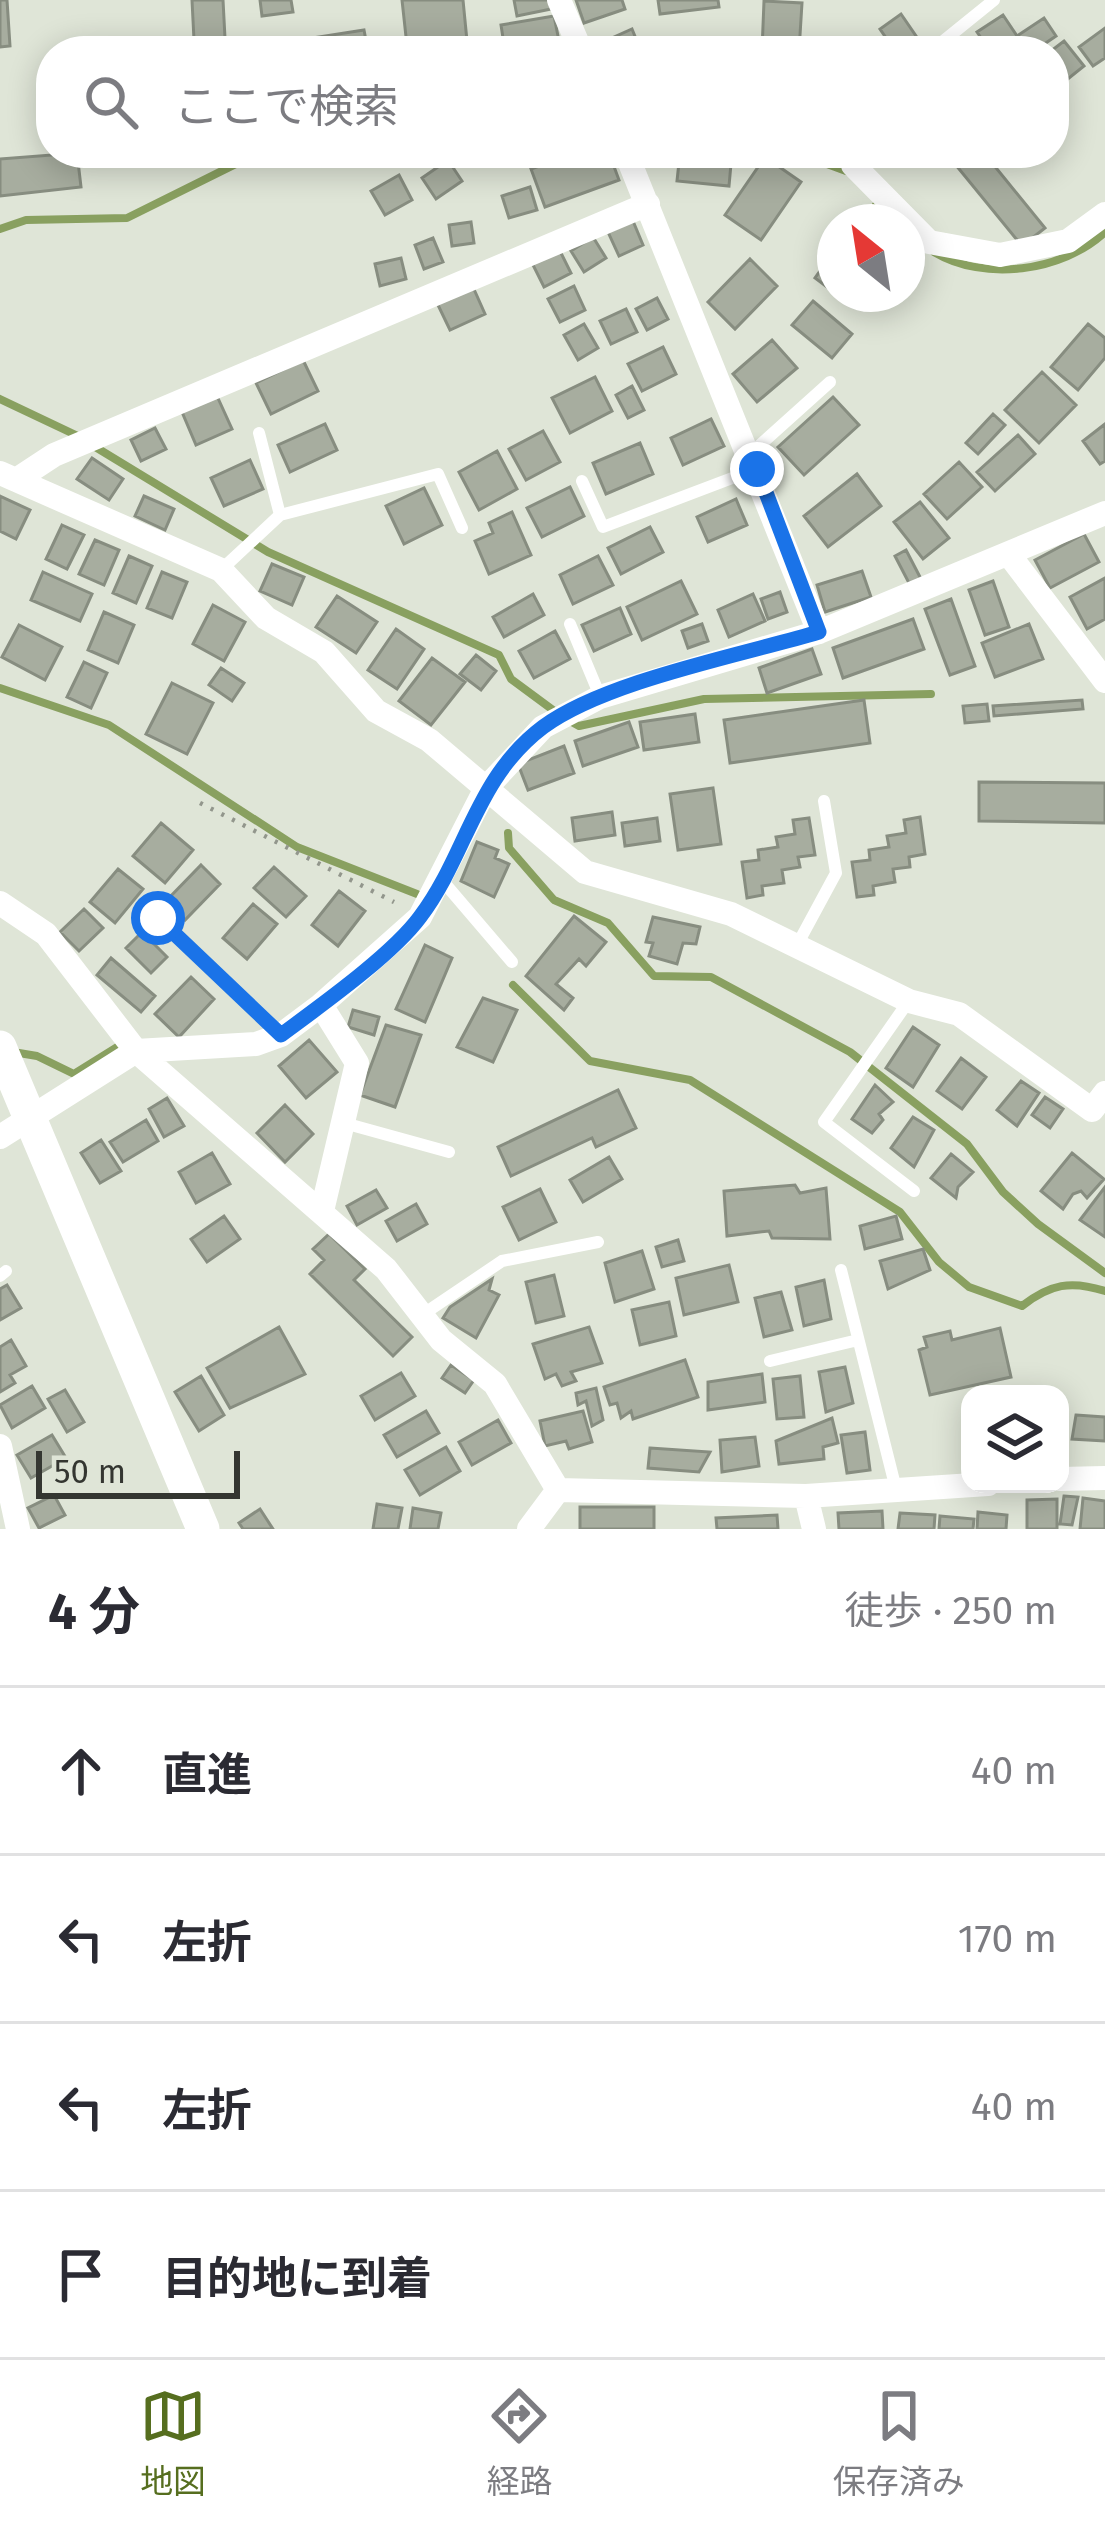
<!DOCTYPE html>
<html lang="ja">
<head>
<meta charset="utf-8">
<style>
	body { margin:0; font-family:"Fira Sans","Noto Sans JP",sans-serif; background:#f7f7f7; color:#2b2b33 }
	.controls { position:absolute; right:36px; bottom:36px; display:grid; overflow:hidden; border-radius:24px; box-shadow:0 6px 30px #0003 }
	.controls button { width:108px; height:108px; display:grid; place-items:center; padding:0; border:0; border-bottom:3px solid #e1e1e2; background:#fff; color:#2b2b33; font:60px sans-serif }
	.compass { position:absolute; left:817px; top:204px; width:108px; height:108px; border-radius:50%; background:#fff; box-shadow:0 6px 30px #0003; rotate:330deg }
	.scale { position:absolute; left:36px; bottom:30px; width:204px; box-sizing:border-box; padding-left:12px; border:6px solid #343631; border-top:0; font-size:33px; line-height:42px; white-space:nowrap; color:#343631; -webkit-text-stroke:9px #dfe5d7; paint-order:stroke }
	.stop { position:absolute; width:36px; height:36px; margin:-27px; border:9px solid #1a73e8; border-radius:50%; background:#fff }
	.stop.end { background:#1a73e8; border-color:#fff; box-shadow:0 3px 12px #0008 }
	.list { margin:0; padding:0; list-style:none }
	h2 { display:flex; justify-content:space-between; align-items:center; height:156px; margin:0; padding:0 48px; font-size:51px }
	h2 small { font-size:39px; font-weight:400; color:#7c7c81 }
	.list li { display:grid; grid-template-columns:78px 1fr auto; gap:36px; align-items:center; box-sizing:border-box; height:168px; padding:0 48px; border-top:3px solid #e1e1e2 }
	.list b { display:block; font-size:45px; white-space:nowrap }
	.list em { font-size:39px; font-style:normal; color:#7c7c81 }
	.icon { flex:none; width:66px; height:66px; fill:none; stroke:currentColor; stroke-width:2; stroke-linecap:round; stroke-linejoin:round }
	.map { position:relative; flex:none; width:1105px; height:1529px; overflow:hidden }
	.search { position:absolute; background:#fff; box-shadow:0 6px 30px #0003; left:36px; right:36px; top:36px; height:132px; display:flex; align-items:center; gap:30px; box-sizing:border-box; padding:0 42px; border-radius:48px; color:#7c7c81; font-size:45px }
	.sheet { height:828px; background:#fff }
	nav { display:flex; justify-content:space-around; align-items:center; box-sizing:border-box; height:168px; border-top:3px solid #e1e1e2; background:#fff; font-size:33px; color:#7c7c81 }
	nav a { display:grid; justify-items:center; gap:6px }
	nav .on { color:#566e1f }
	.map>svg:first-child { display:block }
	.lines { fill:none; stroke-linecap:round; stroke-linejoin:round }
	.stream { stroke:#89a060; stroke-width:8 }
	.building { fill:#a7ad9f; stroke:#878d80; stroke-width:3 }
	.path { stroke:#92968c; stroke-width:4.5; stroke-dasharray:3 9; stroke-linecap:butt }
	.lane { stroke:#fff; stroke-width:12 }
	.street { stroke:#fff; stroke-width:24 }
	.secondary { stroke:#fff; stroke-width:33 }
	.route { stroke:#1a73e8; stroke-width:15 }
</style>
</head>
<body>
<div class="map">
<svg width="1105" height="1529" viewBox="0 0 1105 1529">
	<rect width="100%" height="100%" fill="#dfe5d7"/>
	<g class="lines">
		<!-- stream -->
		<path class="stream" d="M797 153 846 171
			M876 205 892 222
			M0 229 26 220 127 218 258 153
			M934 252C984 282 1062 272 1105 232
			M0 399 80 437
			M92 445 268 552 499 655 511 679 557 713
			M0 688 109 725 297 847 417 894
			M570 721 579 726 704 699 931 694
			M508 833 509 848 554 900 608 923 654 976 711 977 850 1052 967 1144 1003 1192 1038 1224 1105 1273
			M513 985 590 1061 690 1080 900 1212 939 1262 969 1287 1022 1306C1050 1284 1071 1280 1105 1291
			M13 1052 37 1056 74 1074 119 1046"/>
	</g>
	<!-- building -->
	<path class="building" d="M0 0H7L10 46 0 47Z
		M192 0H223L225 38 194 40Z
		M260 0H291L293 12 262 16Z
		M402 0H463L467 41 407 46Z
		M514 0H550L551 9 517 16Z
		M576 0H622L625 9 584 23Z
		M658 0H718L719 7 660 14Z
		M764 1 802 3 799 51H762Z
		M901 14 916 36 895 51 880 29Z
		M1003 15 1017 36 1044 18 1056 36 1034 51H990L977 32Z
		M554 16 561 51H505L501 25Z
		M1105 28V58L1093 66 1079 47Z
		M632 29 641 51H596L594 46Z
		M364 30 368 51H307L306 39Z
		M1064 41 1084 66 1054 90 1051 51Z
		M77 153 81 187 0 196V159Z
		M574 153H609L619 180 545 207 531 169Z
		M680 153H732L729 186 677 181Z
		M946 153H984L1045 228 1022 246Z
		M765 157 801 182 761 240 725 215Z
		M448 160 462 181 436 199 422 178Z
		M399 175 412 200 385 215 371 191Z
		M530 187 537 210 509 218 502 196Z
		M633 221 643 245 619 256 608 232Z
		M471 222 474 243 452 246 449 225Z
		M593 237 606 258 584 272 571 251Z
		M433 238 443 262 424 269 415 245Z
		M559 249 571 273 544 287 532 263Z
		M835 250V293L815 278Z
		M401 258 406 279 380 286 375 264Z
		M750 259 777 286 735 329 708 302Z
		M574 286 585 310 560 322 548 299Z
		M473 287 485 314 450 330 437 303Z
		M657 298 668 319 647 330 636 309Z
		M813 301 852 334 832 358 792 325Z
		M626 309 637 332 611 344 600 321Z
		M584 324 598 348 578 360 564 335Z
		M1088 324 1105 338V358L1078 390 1051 367Z
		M772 340 797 368 757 402 733 374Z
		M663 347 676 374 642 391 628 364Z
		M303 360 318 391 271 414 256 383Z
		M1042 372 1076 405 1039 443 1005 410Z
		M595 377 612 411 570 433 552 398Z
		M632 386 644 410 628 418 616 395Z
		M217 396 232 429 196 445 182 412Z
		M833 397 859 425 804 475 778 447Z
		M993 414 1005 425 978 454 966 443Z
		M711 419 724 446 683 465 671 438Z
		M325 424 337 450 290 472 278 445Z
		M1105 424V461L1100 464 1083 441Z
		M155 428 166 449 141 461 131 440Z
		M543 431 560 462 526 480 509 449Z
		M1018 435 1035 454 995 491 977 472Z
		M640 443 653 474 606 494 593 463Z
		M497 451 517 489 479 510 459 472Z
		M92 458 123 479 109 500 77 479Z
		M250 460 263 489 224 506 211 478Z
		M959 462 982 487 947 519 924 494Z
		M857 474 881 506 828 547 804 516Z
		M570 487 584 516 542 537 527 508Z
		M424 488 442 525 404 544 386 506Z
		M0 496 30 510 16 539 0 531Z
		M144 496 174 509 165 530 135 516Z
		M736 499 747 525 708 542 697 517Z
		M920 502 949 538 923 559 894 522Z
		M512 512 531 555 489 574 475 541 493 533 489 523Z
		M62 525 84 535 67 569 46 559Z
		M650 527 663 552 621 574 608 548Z
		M1084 534 1099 562 1050 588 1035 560Z
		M95 540 119 550 104 585 79 574Z
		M906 550 921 579 910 585 895 556Z
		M129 556 152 566 136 603 113 593Z
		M598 556 613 585 573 604 560 575Z
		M272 564 304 577 292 605 260 591Z
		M862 571 871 597 825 612 817 585Z
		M43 572 92 594 80 621 31 600Z
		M162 572 187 582 172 618 147 608Z
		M1105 578V619L1087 629 1070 597Z
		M681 581 697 614 642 640 627 607Z
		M993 581 1009 627 985 635 969 590Z
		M780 592 787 612 768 619 761 599Z
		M533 594 544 615 504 637 493 617Z
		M753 594 765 621 729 637 718 610Z
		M337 596 377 622 356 653 316 627Z
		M951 599 975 666 950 675 925 609Z
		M213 605 245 622 224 661 193 644Z
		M620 608 631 634 594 651 582 625Z
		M104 612 134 625 118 663 88 650Z
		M913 619 924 649 843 678 833 648Z
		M702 624 708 641 688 648 682 631Z
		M1029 624 1043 659 995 677 982 643Z
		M19 625 62 647 45 680 2 657Z
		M396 629 424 649 397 689 368 670Z
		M555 631 570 659 534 678 519 651Z
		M812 649 821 674 767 693 759 668Z
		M476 655 496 671 481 690 460 674Z
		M432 658 465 682 431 725 399 701Z
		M84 662 107 673 91 708 67 697Z
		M221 668 244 683 232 701 209 685Z
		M172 683 213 703 187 754 146 734Z
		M864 700 870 743 730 763 724 720Z
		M1082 700 1083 709 994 716 993 706Z
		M987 704 989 721 965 723 963 706Z
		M695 714 699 742 644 750 640 722Z
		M629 722 638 747 583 766 575 741Z
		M564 746 574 773 528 790 518 764Z
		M979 782 1105 783V823L979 821Z
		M713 788 721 844 678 850 670 794Z
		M612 812 615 835 575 841 572 818Z
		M920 817 925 854 909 857 910 867 893 869 895 882 873 886 874 895 857 897 852 862 870 860 869 850 889 847 887 836 906 833 904 820Z
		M657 818 660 841 625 846 622 823Z
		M809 818 815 855 798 857 800 867 782 870 784 883 762 886 763 895 747 898 742 862 759 860 758 850 778 847 776 837 795 834 793 820Z
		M161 823 193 850 165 883 133 856Z
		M477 842 498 850 495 858 509 864 494 897 461 881Z
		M201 865 220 884 185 920 166 901Z
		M274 867 306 896 286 917 254 888Z
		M118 869 143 889 115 923 90 902Z
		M339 891 365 911 338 946 312 925Z
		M253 904 277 924 247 959 223 938Z
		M84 909 103 928 79 951 60 932Z
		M574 916 606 942 586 966 579 959 556 984 573 998 564 1010 526 976Z
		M653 917 700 927 696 944 683 943 677 964 649 956 653 943 646 942Z
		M142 932 167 957 151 973 126 948Z
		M425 945 452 958 425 1022 396 1009Z
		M111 958 155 996 141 1012 97 975Z
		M191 977 214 999 179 1037 155 1014Z
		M483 998 517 1010 493 1062 457 1047Z
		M353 1010 379 1017 374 1035 348 1027Z
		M386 1025 421 1035 395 1107 360 1095Z
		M913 1027 939 1045 913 1087 886 1068Z
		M309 1040 337 1072 306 1098 279 1066Z
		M961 1058 986 1077 962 1109 937 1091Z
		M1021 1081 1039 1093 1017 1126 997 1110Z
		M875 1085 893 1102 879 1114 883 1120 872 1133 852 1119Z
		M618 1090 636 1128 596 1147 592 1138 511 1176 498 1147Z
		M1045 1097 1063 1109 1050 1128 1032 1115Z
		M167 1098 184 1126 164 1137 149 1109Z
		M285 1105 313 1134 285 1162 257 1133Z
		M913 1117 934 1130 914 1167 891 1148Z
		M146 1120 158 1141 123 1162 110 1142Z
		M101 1140 121 1171 100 1183 81 1153Z
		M212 1153 230 1184 196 1203 179 1172Z
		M1072 1153 1104 1179 1087 1198 1081 1191 1073 1194 1063 1209 1041 1191Z
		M951 1154 973 1172 958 1187 956 1198 931 1178Z
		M609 1157 622 1179 583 1202 570 1180Z
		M795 1185 800 1193 826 1188 830 1239 772 1238 769 1231 727 1236 724 1191Z
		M1105 1187V1237L1080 1220Z
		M540 1189 556 1222 519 1240 503 1207Z
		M376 1190 387 1208 357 1225 347 1206Z
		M416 1204 427 1224 397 1241 386 1221Z
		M224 1216 240 1239 207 1262 191 1239Z
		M896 1216 902 1239 865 1249 860 1226Z
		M329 1234 365 1269 354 1280 412 1337 393 1356 310 1274 324 1260 313 1249Z
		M678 1240 684 1261 662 1267 656 1247Z
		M923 1249 930 1270 888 1289 880 1261Z
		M642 1251 654 1289 615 1302 605 1263Z
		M729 1265 738 1302 684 1315 676 1278Z
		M554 1275 564 1316 536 1323 526 1282Z
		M492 1279 489 1290 499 1295 476 1338 443 1318 450 1307Z
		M824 1280 831 1319 804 1326 796 1287Z
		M7 1285 21 1308 0 1320V1289Z
		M781 1292 792 1330 764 1337 755 1298Z
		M669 1302 676 1336 640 1345 632 1310Z
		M279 1327 305 1374 230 1408 207 1368Z
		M589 1327 602 1363 571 1372 576 1381 562 1386 556 1374 545 1379 533 1344Z
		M1000 1328 1011 1377 930 1395 919 1350 927 1347 924 1337 950 1331 952 1340Z
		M11 1340 26 1366 10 1375 15 1383 0 1392V1347Z
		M685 1360 698 1397 633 1419 631 1411 621 1418 617 1403 610 1405 604 1387Z
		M451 1365 474 1380 465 1393 442 1378Z
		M845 1367 853 1403 826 1412 819 1372Z
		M401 1373 415 1396 375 1420 361 1396Z
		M762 1374 765 1402 708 1410V1382Z
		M201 1376 224 1415 199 1431 175 1392Z
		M800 1376 804 1417 777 1419 773 1379Z
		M32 1386 45 1408 12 1428 0 1405Z
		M596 1388 603 1420 592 1426 586 1401 578 1405 576 1393Z
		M65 1390 84 1422 67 1432 48 1399Z
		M426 1411 439 1433 397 1457 384 1435Z
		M583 1411 592 1442 569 1449 566 1441 545 1446 540 1421Z
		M1076 1415 1105 1417V1441L1072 1439Z
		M832 1418 838 1443 823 1447 824 1459 779 1464 776 1441Z
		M498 1420 511 1443 472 1465 459 1442Z
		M865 1432 870 1470 847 1473 841 1435Z
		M52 1435 66 1458 31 1478 17 1455Z
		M755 1437 759 1466 722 1472 720 1440Z
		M446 1447 460 1471 420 1495 405 1470Z
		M650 1448 710 1452 699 1472 648 1468Z
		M54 1495 65 1515 39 1528 28 1508Z
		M1064 1496 1078 1497 1072 1525 1060 1524Z
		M1083 1498 1105 1501V1529H1080Z
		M1057 1499V1529H1027V1500Z
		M377 1504 402 1508 398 1529H373Z
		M580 1507H654V1529H580Z
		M413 1508 441 1513 438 1529H410Z
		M260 1509 273 1529H243L239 1523Z
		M882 1511 883 1529H839L838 1513Z
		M978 1512 1007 1515 1006 1529H977Z
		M900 1513 935 1515 934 1529H898Z
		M777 1515 778 1529H717L716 1518Z
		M940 1516 974 1519 973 1529H939Z"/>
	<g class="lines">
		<!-- path -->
		<path class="path" d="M200 803 394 902"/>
		<!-- lane -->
		<path class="lane" d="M931 51 994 0
			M259 433 280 515
			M751 453 830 382
			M582 481 603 527 756 469
			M222 569 280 515 438 474 462 528
			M570 624 600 696
			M441 879 512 962
			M157 918 280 1034
			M796 947 836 873 824 801
			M908 1002 824 1122 914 1191
			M344 1123 449 1152
			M841 1270 896 1489
			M0 1276 6 1271
			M422 1315 502 1261 598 1242
			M770 1361 858 1340"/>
		<!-- street -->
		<path class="street" d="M559 0 581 51
			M626 153 819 632
			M853 165 929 242 1000 255 1068 241 1105 214
			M0 473 221 570 266 618 324 652 376 711 429 740 585 872 731 914 909 1001 959 1014 1092 1110 1105 1093
			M16 480 54 455 648 204
			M1010 556 1105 681
			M0 903 46 934 136 1051 386 1269 441 1340 495 1384 558 1490 529 1529
			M321 1005 357 1063 322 1211
			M0 1137 136 1051 256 1044 281 1035 321 1005 420 917 486 788 543 727 600 697 819 632 1105 513
			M0 1446 18 1529
			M1060 1479 1105 1478
			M558 1490 806 1496 988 1484
			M806 1496 814 1529"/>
		<!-- secondary -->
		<path class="secondary" d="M0 1047 203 1529"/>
	</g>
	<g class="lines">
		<!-- route -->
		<path class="route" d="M158 918 281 1035C320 1006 392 955 420 917 467 855 475 778 543 727 605 681 742 655 819 632L757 469"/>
	</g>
</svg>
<div class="controls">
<button><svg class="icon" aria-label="layers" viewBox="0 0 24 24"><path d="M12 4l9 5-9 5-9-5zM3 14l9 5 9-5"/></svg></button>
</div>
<svg class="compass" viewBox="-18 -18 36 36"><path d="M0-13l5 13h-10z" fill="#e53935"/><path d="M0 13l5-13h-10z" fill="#7c7c81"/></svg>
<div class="scale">50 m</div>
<div class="stop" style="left:158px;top:918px"></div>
<div class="stop end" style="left:757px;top:469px"></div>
<div class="search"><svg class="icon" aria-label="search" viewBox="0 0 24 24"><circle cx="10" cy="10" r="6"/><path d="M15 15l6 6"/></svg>ここで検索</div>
</div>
<section class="sheet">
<h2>4 分<small>徒歩 · 250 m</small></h2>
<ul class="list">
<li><svg class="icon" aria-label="ahead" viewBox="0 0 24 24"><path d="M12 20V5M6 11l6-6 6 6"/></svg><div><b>直進</b></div><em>40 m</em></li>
<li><svg class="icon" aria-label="left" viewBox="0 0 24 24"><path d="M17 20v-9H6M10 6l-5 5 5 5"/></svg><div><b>左折</b></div><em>170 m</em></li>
<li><svg class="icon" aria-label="left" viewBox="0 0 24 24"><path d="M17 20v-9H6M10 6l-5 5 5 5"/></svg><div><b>左折</b></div><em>40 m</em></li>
<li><svg class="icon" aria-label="arrive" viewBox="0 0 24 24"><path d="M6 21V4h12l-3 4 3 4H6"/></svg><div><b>目的地に到着</b></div></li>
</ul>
</section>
<nav>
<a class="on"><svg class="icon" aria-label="map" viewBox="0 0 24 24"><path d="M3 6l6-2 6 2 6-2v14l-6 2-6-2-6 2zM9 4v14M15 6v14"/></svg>地図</a>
<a><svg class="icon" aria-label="directions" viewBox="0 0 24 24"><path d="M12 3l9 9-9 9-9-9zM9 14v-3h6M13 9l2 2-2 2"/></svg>経路</a>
<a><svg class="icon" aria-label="saved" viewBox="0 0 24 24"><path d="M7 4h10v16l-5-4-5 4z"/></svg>保存済み</a>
</nav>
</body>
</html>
